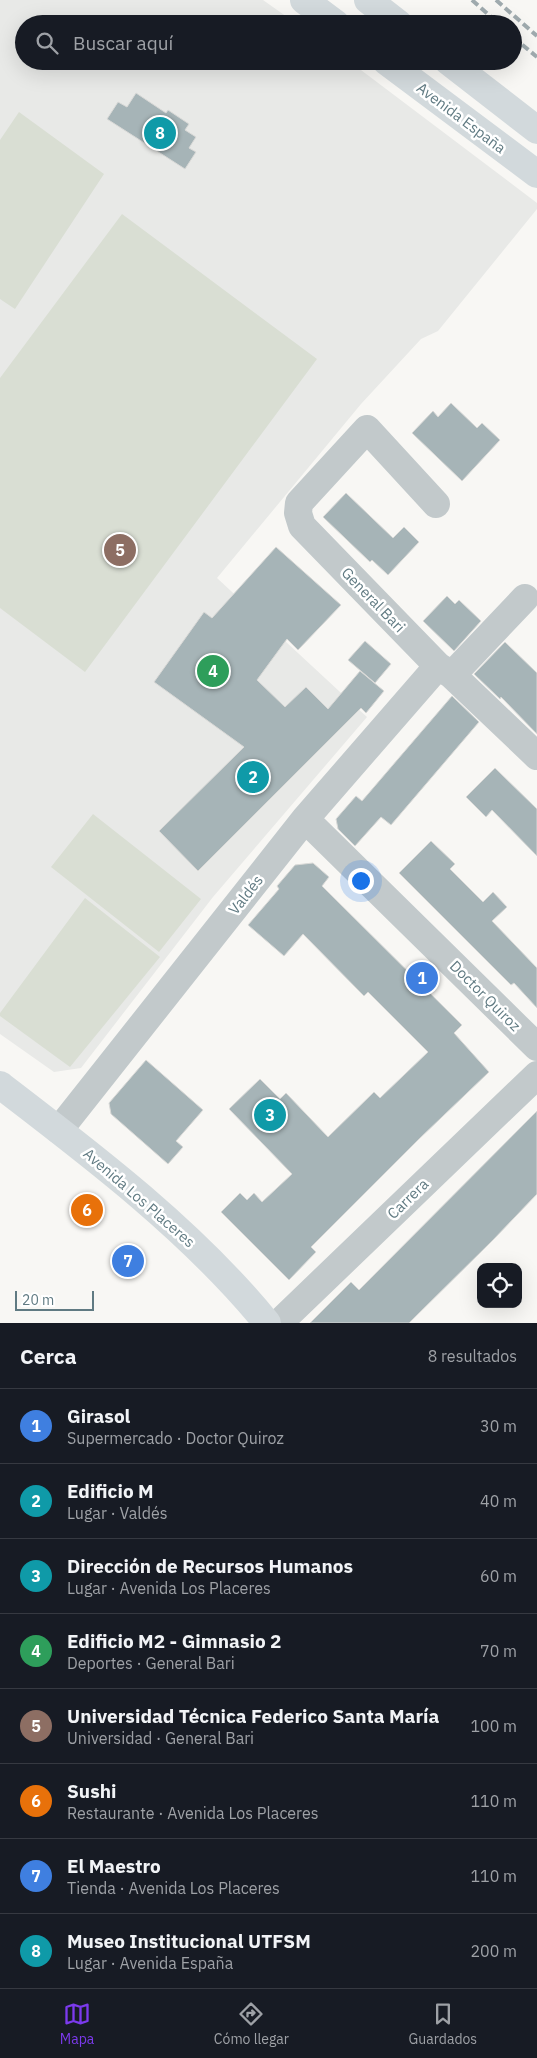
<!DOCTYPE html>
<html lang="es">
<head>
<meta charset="utf-8">
<style>
	body { margin:0; font-family:"IBM Plex Sans",sans-serif; background:#20242c; color:#f1f3f6 }
	.controls { position:absolute; right:15px; bottom:15px; display:grid; overflow:hidden; border-radius:10px; box-shadow:0 5px 20px #0002 }
	.controls button { width:45px; height:45px; display:grid; place-items:center; padding:0; border:0; border-bottom:1px solid #363941; background:#171b24; color:#f1f3f6; font:25px sans-serif }
	.scale { position:absolute; left:15px; bottom:12px; width:79px; box-sizing:border-box; padding-left:5px; border:2px solid #607a82; border-top:0; font-size:14px; line-height:18px; white-space:nowrap; color:#607a82; -webkit-text-stroke:4px #fff; paint-order:stroke }
	.you { position:absolute; left:360px; top:880px; width:18px; height:18px; margin:-12px; border:4px solid #fff; border-radius:50%; background:#1a73e8; box-shadow:0 0 0 8px #1a73e833 }
	.badge { display:grid; place-items:center; width:32px; height:32px; border-radius:50%; background:#7c3aed; color:#fff; font-size:16px; font-weight:700 }
	.pin { position:absolute; translate:-50% -50%; border:2px solid #fff; box-shadow:0 1px 5px #0006 }
	.list { margin:0; padding:0; list-style:none }
	h2 { display:flex; justify-content:space-between; align-items:center; height:65px; margin:0; padding:0 20px; font-size:21px }
	h2 small { font-size:16px; font-weight:400; color:#9ea1a6 }
	.list li { display:grid; grid-template-columns:32px 1fr auto; gap:15px; align-items:center; box-sizing:border-box; height:75px; padding:0 20px; border-top:1px solid #363941 }
	.list b { display:block; font-size:19px; white-space:nowrap }
	.list p { margin:0; font-size:16px; white-space:nowrap; color:#9ea1a6 }
	.list em { font-size:16px; font-style:normal; color:#9ea1a6 }
	.icon { flex:none; width:28px; height:28px; fill:none; stroke:currentColor; stroke-width:2; stroke-linecap:round; stroke-linejoin:round }
	.map { position:relative; flex:none; width:537px; height:1323px; overflow:hidden }
	.search { position:absolute; background:#171b24; box-shadow:0 5px 20px #0002; left:15px; right:15px; top:15px; height:55px; display:flex; align-items:center; gap:12px; box-sizing:border-box; padding:0 18px; border-radius:28px; color:#9ea1a6; font-size:19px }
	.sheet { height:665px; background:#171b24 }
	nav { display:flex; justify-content:space-around; align-items:center; box-sizing:border-box; height:70px; border-top:1px solid #363941; background:#171b24; font-size:14px; color:#9ea1a6 }
	nav a { display:grid; justify-items:center; gap:2px }
	nav .on { color:#7c3aed }
	.map>svg:first-child { display:block }
	.built { fill:#e8e9e7 }
	.green { fill:#d9ded3 }
	.building { fill:#a6b4b7; stroke:#d9d9d7 }
	.lines { fill:none; stroke-linecap:round; stroke-linejoin:round }
	.street { stroke:#c2c9cb; stroke-width:28 }
	.secondary { stroke:#d2d9dc; stroke-width:28 }
	.primary { stroke:#d2d9dc; stroke-width:28 }
	.rail { stroke:#9faaae; stroke-width:4; stroke-dasharray:8 4; stroke-linecap:butt }
	.labels { text-anchor:middle; stroke-width:5; stroke-linejoin:round; paint-order:stroke }
	.street-label { font-size:15px; fill:#607a82; stroke:#fff }
</style>
</head>
<body>
<div class="map">
<svg width="537" height="1323" viewBox="0 0 537 1323">
	<rect width="100%" height="100%" fill="#f8f7f4"/>
	<!-- built -->
	<path class="built" d="M0 0H263L297 24H24V61H349L537 203V209L438 331 421 339 361 404 217 578 367 717 213 897 81 1068 54 1072 0 1034Z"/>
	<!-- green -->
	<path class="green" d="M19 112 104 174 15 309 0 299V140Z
		M122 214 317 359 85 672 0 608V378Z
		M93 814 201 899 159 952 51 867Z
		M85 898 160 957 70 1067 0 1016V1013Z"/>
	<!-- building -->
	<path class="building" d="M136 93 166 113 168 110 189 124 185 130 196 137 189 148 196 152 185 169 107 119 118 102 127 107Z
		M451 403 477 428 482 423 500 440 462 481 412 433 433 411 438 417Z
		M346 493 393 538 404 527 419 542 388 575 372 560 370 562 323 517Z
		M276 547 341 605 298 650 287 639 257 680 285 707 306 687 328 709 360 671 384 691 366 713 361 708 198 871 159 831 244 747 154 682 204 612 212 618Z
		M447 596 455 604 459 600 481 621 454 651 423 621Z
		M365 641 391 664 375 683 348 660Z
		M505 642 537 673V734L501 697 500 699 474 674Z
		M452 696 479 722 391 825 381 817 355 846 338 829 336 819 356 796 362 801Z
		M495 768 537 809V856L492 810 486 817 466 797Z
		M431 841 455 864 450 869 483 902 493 892 507 907 492 921 537 968V1008L514 983 511 985 399 873Z
		M313 863 329 877 322 886 462 1025 454 1033 489 1072 419 1139 311 1247 316 1252 289 1280 221 1212 240 1193 247 1200 254 1193 262 1202 292 1174 229 1109 260 1079 280 1099 286 1093 328 1137 374 1092 380 1098 428 1052 368 992 364 996 303 934 284 956 248 925 279 889 277 886 295 865Z
		M146 1060 203 1110 176 1141 183 1147 168 1164 111 1114 109 1103Z
		M537 1111V1194L493 1240 409 1323H310L351 1282 359 1290Z"/>
	<g class="lines">
		<!-- street -->
		<path class="street" d="M436 504 367 429 299 503 298 513 302 526 438 666 452 675 537 756
			M452 675 525 598
			M305 819 537 1047
			M59 1130 305 819 438 666
			M279 1323 537 1075"/>
		<!-- secondary -->
		<path class="secondary" d="M0 1085C93 1156 193 1232 267 1323"/>
		<!-- primary -->
		<path class="primary" d="M304 0 336 24
			M368 0 399 24
			M386 61 537 174
			M448 61 537 130"/>
		<!-- rail -->
		<path class="rail" d="M472 0 499 24
			M496 0 537 36
			M513 37 537 57"/>
	</g>
	<g class="labels">
		<!-- street labels -->
		<g class="street-label">
			<text transform="translate(461 118) rotate(37)" y="5">Avenida España</text>
			<text transform="translate(373 600) rotate(46)" y="5">General Bari</text>
			<text transform="translate(246 895) rotate(-52)" y="5">Valdés</text>
			<text transform="translate(485 996) rotate(45)" y="5">Doctor Quiroz</text>
			<text transform="translate(139 1198) rotate(41)" y="5">Avenida Los Placeres</text>
			<text transform="translate(408 1199) rotate(-44)" y="5">Carrera</text>
		</g>
	</g>
</svg>
<div class="controls">
<button><svg class="icon" aria-label="locate" viewBox="0 0 24 24"><circle cx="12" cy="12" r="6"/><path d="M12 2v4M12 18v4M2 12h4M18 12h4"/></svg></button>
</div>
<div class="scale">20 m</div>
<div class="you"></div>
<div class="pin badge" style="left:422px;top:978px;background:#3f7fe0">1</div>
<div class="pin badge" style="left:253px;top:777px;background:#0f9aa8">2</div>
<div class="pin badge" style="left:270px;top:1115px;background:#0f9aa8">3</div>
<div class="pin badge" style="left:213px;top:671px;background:#2e9e5b">4</div>
<div class="pin badge" style="left:120px;top:550px;background:#8d6e63">5</div>
<div class="pin badge" style="left:87px;top:1210px;background:#e8710a">6</div>
<div class="pin badge" style="left:128px;top:1261px;background:#3f7fe0">7</div>
<div class="pin badge" style="left:160px;top:133px;background:#0f9aa8">8</div>
<div class="search"><svg class="icon" aria-label="search" viewBox="0 0 24 24"><circle cx="10" cy="10" r="6"/><path d="M15 15l6 6"/></svg>Buscar aquí</div>
</div>
<section class="sheet">
<h2>Cerca<small>8 resultados</small></h2>
<ul class="list">
<li><span class="badge" style="background:#3f7fe0">1</span><div><b>Girasol</b><p>Supermercado · Doctor Quiroz</p></div><em>30 m</em></li>
<li><span class="badge" style="background:#0f9aa8">2</span><div><b>Edificio M</b><p>Lugar · Valdés</p></div><em>40 m</em></li>
<li><span class="badge" style="background:#0f9aa8">3</span><div><b>Dirección de Recursos Humanos</b><p>Lugar · Avenida Los Placeres</p></div><em>60 m</em></li>
<li><span class="badge" style="background:#2e9e5b">4</span><div><b>Edificio M2 - Gimnasio 2</b><p>Deportes · General Bari</p></div><em>70 m</em></li>
<li><span class="badge" style="background:#8d6e63">5</span><div><b>Universidad Técnica Federico Santa María</b><p>Universidad · General Bari</p></div><em>100 m</em></li>
<li><span class="badge" style="background:#e8710a">6</span><div><b>Sushi</b><p>Restaurante · Avenida Los Placeres</p></div><em>110 m</em></li>
<li><span class="badge" style="background:#3f7fe0">7</span><div><b>El Maestro</b><p>Tienda · Avenida Los Placeres</p></div><em>110 m</em></li>
<li><span class="badge" style="background:#0f9aa8">8</span><div><b>Museo Institucional UTFSM</b><p>Lugar · Avenida España</p></div><em>200 m</em></li>
</ul>
</section>
<nav>
<a class="on"><svg class="icon" aria-label="map" viewBox="0 0 24 24"><path d="M3 6l6-2 6 2 6-2v14l-6 2-6-2-6 2zM9 4v14M15 6v14"/></svg>Mapa</a>
<a><svg class="icon" aria-label="directions" viewBox="0 0 24 24"><path d="M12 3l9 9-9 9-9-9zM9 14v-3h6M13 9l2 2-2 2"/></svg>Cómo llegar</a>
<a><svg class="icon" aria-label="saved" viewBox="0 0 24 24"><path d="M7 4h10v16l-5-4-5 4z"/></svg>Guardados</a>
</nav>
</body>
</html>
